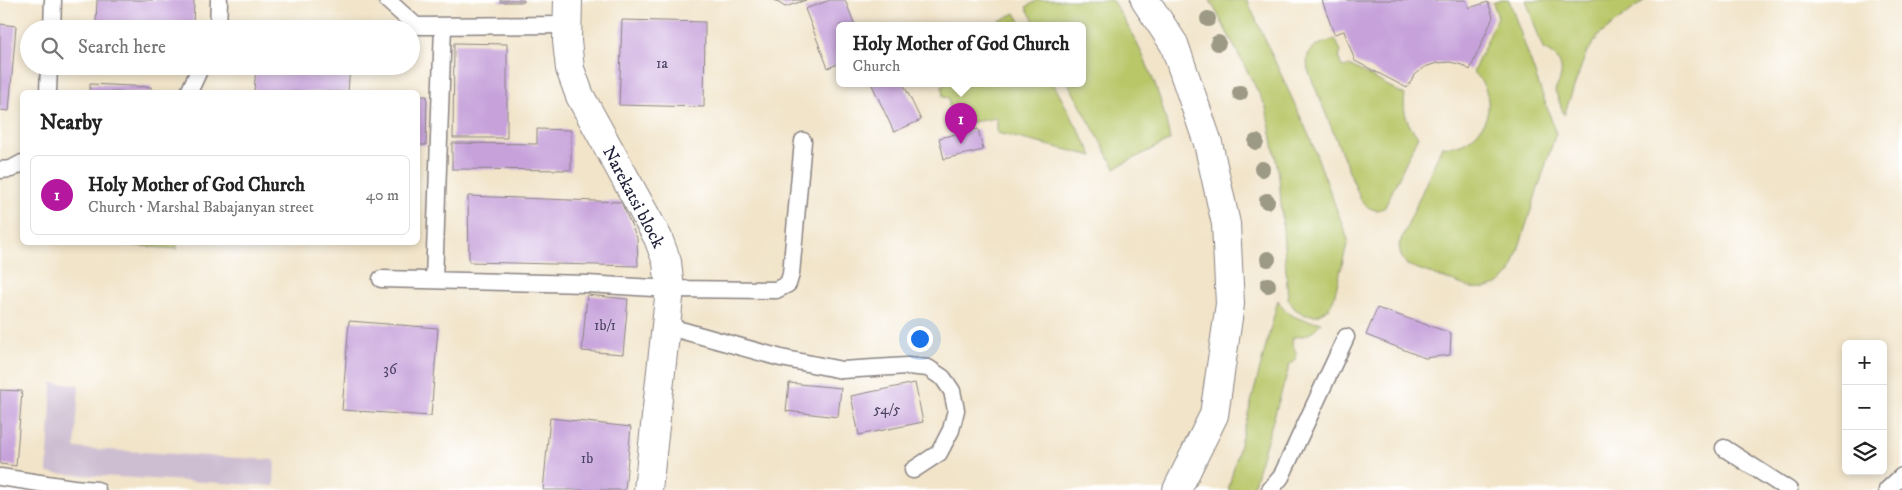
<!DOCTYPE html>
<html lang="en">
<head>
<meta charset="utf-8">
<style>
	body { margin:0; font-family:"IM FELL DW Pica",serif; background:#f2f2f2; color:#222 }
	.controls { position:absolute; right:15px; bottom:15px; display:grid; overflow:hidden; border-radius:8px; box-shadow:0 2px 8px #0003 }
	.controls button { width:45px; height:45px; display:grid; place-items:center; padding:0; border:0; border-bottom:1px solid #e0e0e0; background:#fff; color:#222; font:25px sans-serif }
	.you { position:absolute; left:919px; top:338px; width:18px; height:18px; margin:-12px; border:4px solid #fff; border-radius:50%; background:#1a73e8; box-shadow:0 0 0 8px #1a73e833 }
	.badge { display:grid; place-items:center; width:32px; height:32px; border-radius:50%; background:#b5179e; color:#fff; font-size:16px; font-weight:700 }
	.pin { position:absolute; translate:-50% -41px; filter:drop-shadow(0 1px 2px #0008) }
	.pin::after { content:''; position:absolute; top:26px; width:18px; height:15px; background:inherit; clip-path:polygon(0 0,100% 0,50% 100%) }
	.popup { position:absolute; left:836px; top:22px; width:250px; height:65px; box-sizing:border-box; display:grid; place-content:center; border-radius:8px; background:#fff; filter:drop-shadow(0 1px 4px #0005); font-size:16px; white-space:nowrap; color:#767676 }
	.popup b { font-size:19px; color:#222 }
	.popup::after { content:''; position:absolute; left:50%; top:100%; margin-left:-10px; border:10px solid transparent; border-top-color:#fff }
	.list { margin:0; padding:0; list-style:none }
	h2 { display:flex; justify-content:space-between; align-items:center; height:65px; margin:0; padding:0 20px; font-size:21px }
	h2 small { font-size:16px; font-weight:400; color:#767676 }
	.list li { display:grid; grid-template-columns:32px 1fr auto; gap:15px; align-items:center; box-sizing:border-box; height:80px; margin:0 10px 10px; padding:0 10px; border:1px solid #e0e0e0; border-radius:8px }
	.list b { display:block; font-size:19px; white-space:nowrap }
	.list p { margin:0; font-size:16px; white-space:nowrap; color:#767676 }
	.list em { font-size:16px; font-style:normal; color:#767676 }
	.icon { flex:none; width:28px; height:28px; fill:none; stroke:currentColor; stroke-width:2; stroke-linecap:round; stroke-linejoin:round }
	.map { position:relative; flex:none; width:1902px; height:490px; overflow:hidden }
	.search { position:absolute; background:#fff; box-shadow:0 2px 8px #0003; left:20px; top:20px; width:400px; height:55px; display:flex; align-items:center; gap:12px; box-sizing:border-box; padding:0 18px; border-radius:28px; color:#767676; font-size:19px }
	.panel { position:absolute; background:#fff; box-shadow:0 2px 8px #0003; left:20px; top:90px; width:400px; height:155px; border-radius:8px }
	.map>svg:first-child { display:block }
	.industrial { fill:#cebed1 }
	.green { fill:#b9c769; stroke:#6e7452 }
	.building { fill:#c6a1da }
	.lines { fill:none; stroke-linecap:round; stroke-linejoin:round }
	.lane-casing { stroke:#8a8382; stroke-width:19 }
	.street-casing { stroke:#8a8382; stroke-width:30 }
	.secondary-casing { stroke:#8a8382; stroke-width:30 }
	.lane { stroke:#fff; stroke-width:16 }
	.street { stroke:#fff; stroke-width:28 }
	.secondary { stroke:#fff; stroke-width:28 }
	.tree { fill:#9c9984 }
	.labels { text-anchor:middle; stroke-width:4; stroke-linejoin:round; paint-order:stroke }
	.number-label { font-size:15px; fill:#4b4263 }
	.street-label { font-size:18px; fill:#22223b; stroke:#fff }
</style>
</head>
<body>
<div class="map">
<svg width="1902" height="490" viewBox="0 0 1902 490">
	<rect width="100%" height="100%" fill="#fff"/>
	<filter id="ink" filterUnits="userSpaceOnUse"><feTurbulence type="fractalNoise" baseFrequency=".02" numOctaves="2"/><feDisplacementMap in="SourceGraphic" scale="10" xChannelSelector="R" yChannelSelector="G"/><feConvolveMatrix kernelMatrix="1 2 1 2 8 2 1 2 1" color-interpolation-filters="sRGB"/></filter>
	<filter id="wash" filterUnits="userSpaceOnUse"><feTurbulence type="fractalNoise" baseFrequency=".0096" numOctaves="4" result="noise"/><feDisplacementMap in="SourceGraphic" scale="20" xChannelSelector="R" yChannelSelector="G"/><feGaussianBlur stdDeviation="1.12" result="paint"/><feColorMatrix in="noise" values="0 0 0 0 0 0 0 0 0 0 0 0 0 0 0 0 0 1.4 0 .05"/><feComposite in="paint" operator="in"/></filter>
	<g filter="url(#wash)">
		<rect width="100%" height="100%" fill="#f1e4c9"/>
		<!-- industrial -->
		<path class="industrial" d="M52 383 79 385 75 448 275 460 274 486 47 473Z"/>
		<!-- green -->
		<path class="green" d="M1038 0H1112C1140 44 1161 89 1170 140L1115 168 1068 83H1082V25H1036L1026 7Z
			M1210 0H1247L1311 140 1348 240 1334 298 1328 309 1317 315H1305L1295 309 1288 299 1279 176 1266 107Z
			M1501 0H1509L1556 133 1511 272C1501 286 1488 290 1471 288L1407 265 1401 256 1399 245 1442 146C1471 150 1496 120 1486 91 1483 83 1479 78 1473 72L1498 17 1493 3Z
			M1526 0H1645L1598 36 1585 56 1564 115 1555 90C1566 72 1563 58 1543 49Z
			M1015 13 1022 25H991Z
			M1335 39 1341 51 1339 59 1342 67 1351 66 1405 95C1402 110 1407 126 1418 136L1385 207C1375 214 1365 207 1360 198L1308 70C1304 46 1316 46 1335 39Z
			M948 83H1053L1093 156 997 133V118L972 122H949V98L943 97 942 86Z
			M104 243H177V249Z
			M1278 300C1286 317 1303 321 1321 322 1313 333 1307 337 1293 337L1292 344C1297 352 1299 359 1290 364L1252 490H1228Z"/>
		<g id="blocks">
			<!-- building -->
			<path class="building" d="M97 0H194L193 28 96 24Z
				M500 0H524V2H500Z
				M774 0H806L785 7Z
				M830 0H845L855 25H840V63L828 68 805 9Z
				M1322 0H1466L1469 8 1488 2 1493 17 1470 70 1462 65 1450 62 1437 63 1425 67 1415 75 1407 88 1355 61 1344 31 1334 34Z
				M622 20 705 22 704 107 619 105Z
				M0 24 16 26 9 111 0 110Z
				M258 26 278 27V29H258Z
				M454 43 507 44V138H453Z
				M256 66H350L348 92H254Z
				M871 83H903L921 120 894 132Z
				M90 84 151 87V92H90Z
				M418 96H427L426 145H418Z
				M537 129 571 130V170L452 169V143L537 144Z
				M978 129 983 150 944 159 939 138Z
				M468 196 621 202 637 238 638 266 469 262Z
				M587 295 628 299 623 354 582 351Z
				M1377 308 1451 333 1450 355 1425 358 1366 335Z
				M349 321 438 328 431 416 342 410Z
				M789 383 841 388 838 417 786 411Z
				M915 383 923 422 859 435 851 396Z
				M0 390 22 391 16 466 0 464Z
				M550 418 631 427 625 490H543Z"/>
		</g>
	</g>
	<g filter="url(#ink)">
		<use href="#blocks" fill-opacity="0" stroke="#8a8382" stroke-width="1"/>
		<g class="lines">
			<!-- lane casing -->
			<g class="lane-casing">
				<path id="lane" d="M387 0 416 26 567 25
					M52 29 53 0
					M218 29 219 0
					M48 92 49 66
					M189 92 201 66
					M0 170 11 169 22 163
					M381 279 587 284 670 289 776 290 788 284 791 274 803 141
					M434 280 443 26
					M666 326 781 358 842 370 907 366 928 368 943 378 952 391 956 410 951 430 939 453 913 470
					M1724 448 1789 490
					M0 477 73 488V490
					M73 488 97 490
					M1270 490 1281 477 1346 337
					M1887 490 1902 476"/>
			</g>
			<!-- street casing -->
			<g class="street-casing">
				<path id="street" d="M568 0 567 41 570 69 580 96 658 238 667 262 670 289 648 490"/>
			</g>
			<!-- secondary casing -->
			<g class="secondary-casing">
				<path id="secondary" d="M1145 0 1174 44 1208 143 1226 224 1230 304 1214 415 1177 490"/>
			</g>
			<!-- lane -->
			<use href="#lane" class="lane"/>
			<!-- street -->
			<use href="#street" class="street"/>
			<!-- secondary -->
			<use href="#secondary" class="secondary"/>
		</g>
		<!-- trees -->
		<g class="tree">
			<circle cx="1208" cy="19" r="8"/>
			<circle cx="1218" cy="43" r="8"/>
			<circle cx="1240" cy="93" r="8"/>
			<circle cx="1256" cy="142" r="8"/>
			<circle cx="1262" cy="169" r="8"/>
			<circle cx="1267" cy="201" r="8"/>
			<circle cx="1268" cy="259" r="8"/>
			<circle cx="1268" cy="285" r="8"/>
		</g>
	</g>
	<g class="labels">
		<!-- number labels -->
		<g class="number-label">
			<text x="662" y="68">1a</text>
			<text x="605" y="330">1b/1</text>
			<text x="390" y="374">36</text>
			<text x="887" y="414">54/5</text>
			<text x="587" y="463">1b</text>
		</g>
		<!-- street labels -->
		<g class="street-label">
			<text transform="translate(634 197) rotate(62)" y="6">Narekatsi block</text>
		</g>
	</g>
</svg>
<div class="controls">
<button>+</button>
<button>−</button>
<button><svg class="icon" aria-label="layers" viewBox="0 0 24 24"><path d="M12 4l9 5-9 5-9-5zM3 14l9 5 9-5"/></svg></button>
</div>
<div class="you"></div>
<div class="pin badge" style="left:961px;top:144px">1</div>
<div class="popup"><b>Holy Mother of God Church</b>Church</div>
<div class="search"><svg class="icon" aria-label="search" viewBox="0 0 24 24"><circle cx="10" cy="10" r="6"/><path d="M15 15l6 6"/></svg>Search here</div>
<section class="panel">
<h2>Nearby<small></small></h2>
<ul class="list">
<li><span class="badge">1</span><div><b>Holy Mother of God Church</b><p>Church · Marshal Babajanyan street</p></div><em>40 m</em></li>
</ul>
</section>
</div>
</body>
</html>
